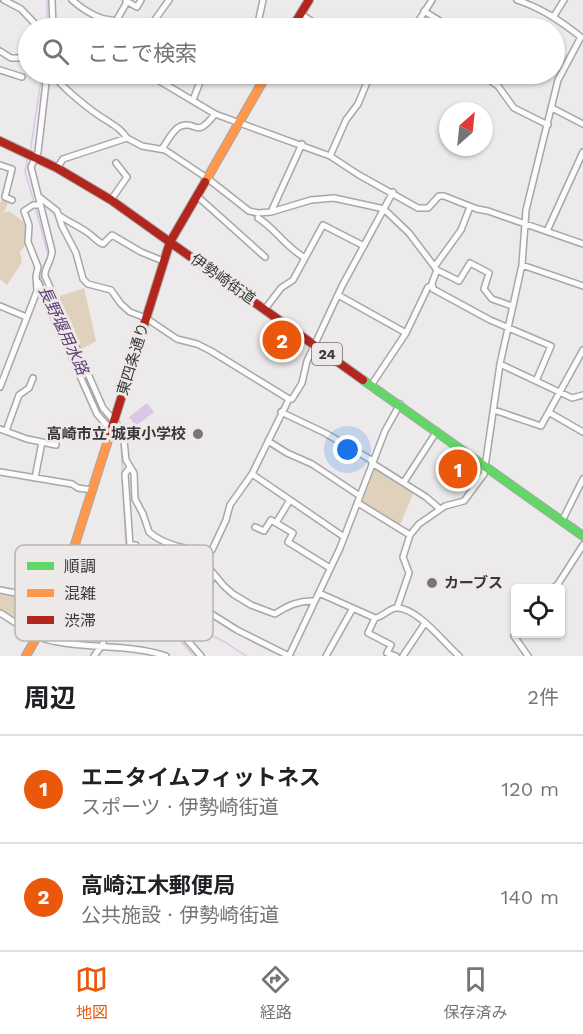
<!DOCTYPE html>
<html lang="ja">
<head>
<meta charset="utf-8">
<style>
	body { margin:0; font-family:"Work Sans","Noto Sans JP",sans-serif; background:#f2f2f2; color:#202124 }
	.controls { position:absolute; right:18px; bottom:18px; display:grid; overflow:hidden; border-radius:6px; box-shadow:0 2px 4px #0004 }
	.controls button { width:54px; height:54px; display:grid; place-items:center; padding:0; border:0; border-bottom:2px solid #e0e0e0; background:#fff; color:#202124; font:30px sans-serif }
	.compass { position:absolute; left:439px; top:102px; width:54px; height:54px; border-radius:50%; background:#fff; box-shadow:0 2px 4px #0004; rotate:27deg }
	.you { position:absolute; left:348px; top:450px; width:21px; height:21px; margin:-15px; border:4px solid #fff; border-radius:50%; background:#1a73e8; box-shadow:0 0 0 9px #1a73e833 }
	.badge { display:grid; place-items:center; width:39px; height:39px; border-radius:50%; background:#ea580c; color:#fff; font-size:20px; font-weight:700 }
	.pin { position:absolute; translate:-50% -50%; border:3px solid #fff; box-shadow:0 2px 6px #0006 }
	.list { margin:0; padding:0; list-style:none }
	h2 { display:flex; justify-content:space-between; align-items:center; height:78px; margin:0; padding:0 24px; font-size:26px }
	h2 small { font-size:20px; font-weight:400; color:#757577 }
	.list li { display:grid; grid-template-columns:39px 1fr auto; gap:18px; align-items:center; box-sizing:border-box; height:108px; padding:0 24px; border-top:2px solid #e0e0e0 }
	.list b { display:block; font-size:22px; white-space:nowrap }
	.list p { margin:0; font-size:20px; white-space:nowrap; color:#757577 }
	.list em { font-size:20px; font-style:normal; color:#757577 }
	.icon { flex:none; width:33px; height:33px; fill:none; stroke:currentColor; stroke-width:2; stroke-linecap:round; stroke-linejoin:round }
	.map { position:relative; flex:none; width:583px; height:656px; overflow:hidden }
	.search { position:absolute; background:#fff; box-shadow:0 2px 4px #0004; left:18px; right:18px; top:18px; height:66px; display:flex; align-items:center; gap:15px; box-sizing:border-box; padding:0 21px; border-radius:33px; color:#757577; font-size:22px }
	.sheet { height:294px; background:#fff }
	nav { display:flex; justify-content:space-around; align-items:center; box-sizing:border-box; height:84px; border-top:2px solid #e0e0e0; background:#fff; font-size:16px; color:#757577 }
	nav a { display:grid; justify-items:center; gap:3px }
	nav .on { color:#ea580c }
	.map>svg:first-child { display:block }
	.green { fill:#dfd1bc }
	.water { fill:#dac6e6 }
	.lines { fill:none; stroke-linecap:round; stroke-linejoin:round }
	.stream { stroke:#dac6e6; stroke-width:1.5 }
	.street-casing { stroke:#a8a7a7; stroke-width:8 }
	.fast-casing { stroke:#a8a7a7; stroke-width:10 }
	.slow-casing { stroke:#a8a7a7; stroke-width:10 }
	.jam-casing { stroke:#a8a7a7; stroke-width:10 }
	.street { stroke:#fcfcfc; stroke-width:5 }
	.fast { stroke:#63d668; stroke-width:8 }
	.slow { stroke:#ff974d; stroke-width:8 }
	.jam { stroke:#b3261e; stroke-width:8 }
	.poi-dot { fill:#787676; stroke:#ede9e9; stroke-width:2 }
	.labels { text-anchor:middle; stroke-width:6; stroke-linejoin:round; paint-order:stroke }
	.shield { fill:#ede9e9; stroke:#706d6d; stroke-width:1.5 }
	.shield-label { font-size:14px; font-weight:bold; fill:#3a3838 }
	.street-label { font-size:15px; fill:#3a3838; stroke:#ede9e9 }
	.poi-label { font-size:15px; font-weight:bold; fill:#3a3838; stroke:#ede9e9; text-anchor:end }
	.water-label { font-size:16px; font-style:italic; fill:#623d76; stroke:#ede9e9 }
	.key { fill:#ede9e9; stroke:#b7b4b4; stroke-width:1.5 }
	.key-label { font-size:16px; fill:#3a3838 }
</style>
</head>
<body>
<div class="map">
<svg width="583" height="656" viewBox="0 0 583 656">
	<rect width="100%" height="100%" fill="#eceaea"/>
	<!-- green -->
	<path class="green" d="M2 200 8 202 4 213 9 211 28 225 27 242 20 252 22 262 7 285 0 279V203Z
		M84 288 96 341 80 350 59 303 60 296Z
		M375 468 414 492 399 527 363 503V500Z
		M0 593 48 605 49 611 38 630 0 609Z"/>
	<!-- water -->
	<path class="water" d="M147 403 154 412 136 426 129 417Z"/>
	<g class="lines">
		<!-- stream -->
		<path class="stream" d="M47 28V0
			M30 153 42 74
			M28 157 25 171 34 202
			M35 206 48 255 40 278 94 393
			M102 411 109 422
			M115 427 119 432 121 441 127 573 134 588 194 656
			M137 508 147 533 152 537
			M133 572 132 576 136 586 182 639
			M143 575C149 583 159 584 167 589 207 610 241 639 282 656
			M143 580 168 592 183 604 198 633 204 635 208 634 225 642 246 656
			M136 584 138 570"/>
		<!-- street casing -->
		<g class="street-casing">
			<path id="street" d="M4 0 21 9 39 28
				M52 0 53 28
				M72 0C81 8 90 14 101 18 115 22 128 20 139 28
				M126 1 137 7 141 0
				M424 11 451 28
				M301 14 322 28
				M554 16 564 0
				M114 28 116 21 127 2
				M149 28 169 0
				M218 28 223 23 242 28
				M257 28 263 0
				M414 28 432 0
				M0 51 11 58H28
				M0 70 22 77
				M47 74 38 152 31 167 52 251C52 261 44 268 45 276L103 408 123 431 126 460 134 473 135 499 143 514 149 532C164 545 192 552 212 550L226 520 230 505 252 474 289 399H292L302 383 307 361 342 286 393 192
				M53 74C60 86 92 112 106 120 115 126 121 129 127 138
				M148 74 215 114 330 156 359 175 418 208H428L439 196H444L477 209 488 211 583 244
				M481 74 498 86 514 108 548 125
				M193 100 203 74
				M552 108 583 124
				M162 149C167 142 173 129 181 126 197 120 195 140 215 114
				M330 156 346 120 358 104 368 80 374 75 384 77 388 74
				M0 165 12 169 5 197 12 200
				M57 168 63 159 127 138 142 146 165 150 207 178 249 211 258 213 271 212 302 144
				M38 196 57 211 62 226 76 253 83 279 88 284 111 290 121 304 130 312 146 318 177 339 197 344 211 351 289 399
				M197 196 265 257
				M111 200 127 177 116 163
				M271 212 311 200 334 198 380 208 387 212 409 233 437 270 432 283 433 289 490 320 551 346 536 381
				M60 216C69 222 78 226 87 232 93 236 96 241 103 244L112 235 141 252 163 261
				M258 218C276 229 284 246 305 258
				M547 231 583 152
				M522 265 583 286
				M435 266 461 230 470 207
				M437 270 459 281 470 263 489 273 484 289 492 299 512 306
				M38 282 97 414 111 430
				M338 295 406 333 428 287 431 286
				M0 306 24 316
				M265 309 281 288 293 280 323 225 364 246
				M500 364 572 398 583 395
				M372 384 406 333
				M0 387 37 291 36 276 38 267 28 242 29 225 24 211 33 205H39
				M494 410 541 426 583 350
				M281 412 325 433 373 461
				M550 413 583 432
				M0 429 27 439 56 445
				M6 431 19 395 29 388 33 378
				M268 441 287 453 312 464 360 496
				M372 463 426 497 440 509
				M130 467 125 474 130 545H136L143 566 139 585 201 656
				M0 472 72 484 78 488 92 490
				M252 474 344 537
				M35 478 42 442
				M404 482 437 431
				M358 503 410 535 419 524 445 506 464 501 484 474 500 364 522 265 526 210 558 80 581 37C559 20 543 9 517 0
				M562 521 583 479
				M276 523 290 500
				M255 527 264 531 271 520 293 533 288 542 330 568
				M194 550 224 586 233 594 251 605 275 614C287 606 299 600 315 601
				M214 574 199 606 237 630 289 656
				M553 588 558 584 583 545
				M0 590 57 601
				M319 593 375 618C383 617 388 609 396 608 416 606 445 644 459 656
				M397 608 409 573 403 557 410 535
				M0 613C14 621 30 634 45 639 84 650 127 643 166 656
				M375 618 368 633 391 645 387 653 396 656
				M516 634 514 636 528 656
				M94 656 103 644 104 620 108 595
				M289 656 340 548 385 431 400 404
				M326 656 353 608
				M403 656 425 623"/>
		</g>
		<!-- fast casing -->
		<g class="fast-casing">
			<path id="fast" d="M363 380 583 536"/>
		</g>
		<!-- slow casing -->
		<g class="slow-casing">
			<path id="slow" d="M205 182 267 74
				M26 656 57 601 109 437"/>
		</g>
		<!-- jam casing -->
		<g class="jam-casing">
			<path id="jam" d="M292 28 309 0
				M0 141 57 168 111 200 363 380
				M109 437 170 242 205 182"/>
		</g>
		<!-- street -->
		<use href="#street" class="street"/>
		<!-- fast -->
		<use href="#fast" class="fast"/>
		<!-- slow -->
		<use href="#slow" class="slow"/>
		<!-- jam -->
		<use href="#jam" class="jam"/>
	</g>
	<!-- markers -->
	<g class="poi-dot">
		<circle cx="198" cy="434" r="6"/>
		<circle cx="432" cy="583" r="6"/>
	</g>
	<g class="labels">
		<!-- shield labels -->
		<rect class="shield" x="312" y="343" width="30" height="22" rx="4.5"/>
		<g class="shield-label">
			<text x="327" y="359">24</text>
		</g>
		<!-- street labels -->
		<g class="street-label">
			<text transform="translate(223 279) rotate(35)" y="5">伊勢崎街道</text>
			<text transform="translate(133 359) rotate(-73)" y="5">東四条通り</text>
		</g>
		<!-- poi labels -->
		<g class="poi-label">
			<text x="186" y="439">高崎市立 城東小学校</text>
			<text x="444" y="588" text-anchor="start">カーブス</text>
		</g>
		<!-- water labels -->
		<g class="water-label">
			<text transform="translate(64 330) rotate(65)" y="6">長野堰用水路</text>
		</g>
	</g>
	<!-- legend -->
	<rect x="15" y="545" width="198" height="96" rx="9" class="key"/>
	<rect x="27" y="562" width="27" height="8" fill="#63d668"/>
	<rect x="27" y="589" width="27" height="8" fill="#ff974d"/>
	<rect x="27" y="616" width="27" height="8" fill="#b3261e"/>
	<g class="key-label">
		<text x="64" y="572">順調</text>
		<text x="64" y="599">混雑</text>
		<text x="64" y="626">渋滞</text>
	</g>
</svg>
<div class="controls">
<button><svg class="icon" aria-label="locate" viewBox="0 0 24 24"><circle cx="12" cy="12" r="6"/><path d="M12 2v4M12 18v4M2 12h4M18 12h4"/></svg></button>
</div>
<svg class="compass" viewBox="-18 -18 36 36"><path d="M0-13l5 13h-10z" fill="#e53935"/><path d="M0 13l5-13h-10z" fill="#757577"/></svg>
<div class="you"></div>
<div class="pin badge" style="left:458px;top:469px">1</div>
<div class="pin badge" style="left:282px;top:340px">2</div>
<div class="search"><svg class="icon" aria-label="search" viewBox="0 0 24 24"><circle cx="10" cy="10" r="6"/><path d="M15 15l6 6"/></svg>ここで検索</div>
</div>
<section class="sheet">
<h2>周辺<small>2件</small></h2>
<ul class="list">
<li><span class="badge">1</span><div><b>エニタイムフィットネス</b><p>スポーツ · 伊勢崎街道</p></div><em>120 m</em></li>
<li><span class="badge">2</span><div><b>高崎江木郵便局</b><p>公共施設 · 伊勢崎街道</p></div><em>140 m</em></li>
</ul>
</section>
<nav>
<a class="on"><svg class="icon" aria-label="map" viewBox="0 0 24 24"><path d="M3 6l6-2 6 2 6-2v14l-6 2-6-2-6 2zM9 4v14M15 6v14"/></svg>地図</a>
<a><svg class="icon" aria-label="directions" viewBox="0 0 24 24"><path d="M12 3l9 9-9 9-9-9zM9 14v-3h6M13 9l2 2-2 2"/></svg>経路</a>
<a><svg class="icon" aria-label="saved" viewBox="0 0 24 24"><path d="M7 4h10v16l-5-4-5 4z"/></svg>保存済み</a>
</nav>
</body>
</html>
